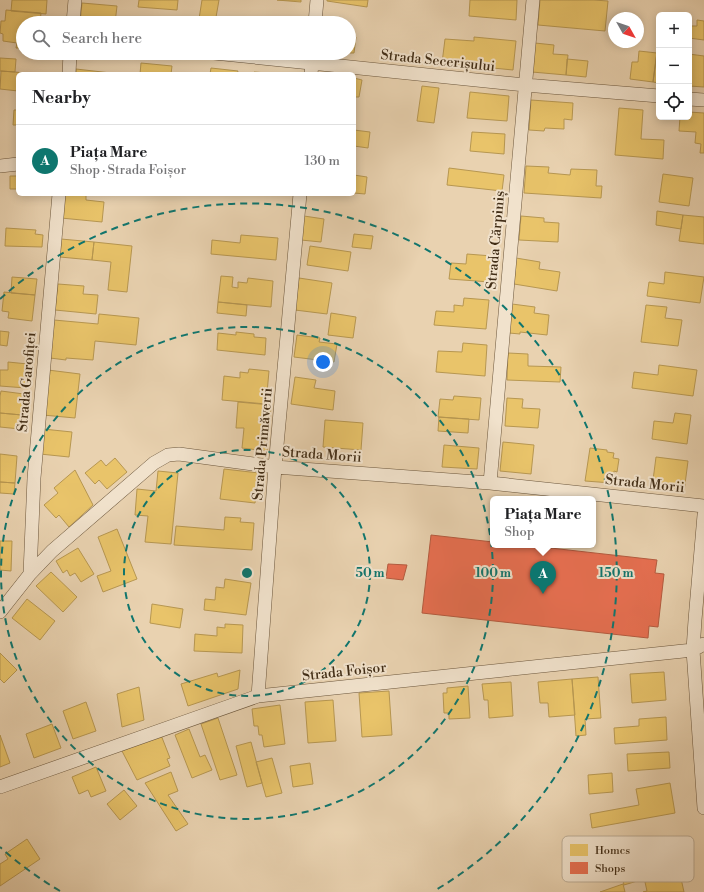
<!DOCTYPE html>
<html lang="en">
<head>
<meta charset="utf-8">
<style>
	body { margin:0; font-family:"Libre Bodoni",serif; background:#f6f6f6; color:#202124 }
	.controls { position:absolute; right:12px; top:12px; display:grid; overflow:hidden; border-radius:6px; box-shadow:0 2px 10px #0003 }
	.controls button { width:36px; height:36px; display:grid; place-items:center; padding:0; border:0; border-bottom:1px solid #e0e0e0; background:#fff; color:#202124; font:20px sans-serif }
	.compass { position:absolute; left:608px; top:12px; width:36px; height:36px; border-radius:50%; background:#fff; box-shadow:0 2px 10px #0003; rotate:130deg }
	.you { position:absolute; left:323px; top:362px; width:14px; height:14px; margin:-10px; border:3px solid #fff; border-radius:50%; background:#1a73e8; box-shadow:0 0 0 6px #1a73e833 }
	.badge { display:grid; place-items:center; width:26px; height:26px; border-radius:50%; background:#0f766e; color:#fff; font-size:13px; font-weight:700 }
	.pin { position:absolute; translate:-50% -33px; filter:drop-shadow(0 1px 2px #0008) }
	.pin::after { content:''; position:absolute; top:21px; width:14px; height:12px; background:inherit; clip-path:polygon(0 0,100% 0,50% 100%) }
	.popup { position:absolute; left:490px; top:496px; width:106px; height:52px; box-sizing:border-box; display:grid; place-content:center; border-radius:6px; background:#fff; filter:drop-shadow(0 1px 3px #0005); font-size:13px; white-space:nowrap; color:#757577 }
	.popup b { font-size:15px; color:#202124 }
	.popup::after { content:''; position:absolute; left:50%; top:100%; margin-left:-8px; border:8px solid transparent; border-top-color:#fff }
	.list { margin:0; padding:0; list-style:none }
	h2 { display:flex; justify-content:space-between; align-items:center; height:52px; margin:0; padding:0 16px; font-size:17px }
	h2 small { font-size:13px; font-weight:400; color:#757577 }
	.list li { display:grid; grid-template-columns:26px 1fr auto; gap:12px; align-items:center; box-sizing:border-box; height:72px; padding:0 16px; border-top:1px solid #e0e0e0 }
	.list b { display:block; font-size:15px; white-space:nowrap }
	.list p { margin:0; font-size:13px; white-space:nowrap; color:#757577 }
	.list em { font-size:13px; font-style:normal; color:#757577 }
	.icon { flex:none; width:22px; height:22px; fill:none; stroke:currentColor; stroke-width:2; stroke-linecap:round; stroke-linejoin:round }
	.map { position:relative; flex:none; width:704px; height:892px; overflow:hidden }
	.search { position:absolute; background:#fff; box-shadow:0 2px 10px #0003; left:16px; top:16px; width:340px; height:44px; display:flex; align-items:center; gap:10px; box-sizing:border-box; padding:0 14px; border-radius:22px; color:#757577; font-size:15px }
	.panel { position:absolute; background:#fff; box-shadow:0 2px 10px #0003; left:16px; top:72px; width:340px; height:124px; border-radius:6px }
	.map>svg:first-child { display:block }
	.homes { fill:#e9c46a; stroke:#b79751 }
	.shops { fill:#e76f51; stroke:#b55b3f }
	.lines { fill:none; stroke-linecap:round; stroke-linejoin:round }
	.minor-casing { stroke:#6b563c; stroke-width:14 }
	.minor { stroke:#f1e2cc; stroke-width:13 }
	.ring { fill:none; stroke:#0f766e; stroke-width:2; stroke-dasharray:7 5 }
	.labels { text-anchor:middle; stroke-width:4; stroke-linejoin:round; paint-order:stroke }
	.street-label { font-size:14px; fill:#412d16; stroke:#f1e2cc }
	.key { fill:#f1e2cc; stroke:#bcac95; stroke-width:1 }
	.key-label { font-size:11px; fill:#412d16 }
	.centre { fill:#0f766e; stroke:#f1e2cc; stroke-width:2 }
	.ring-label { font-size:12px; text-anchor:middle; font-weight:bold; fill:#0f766e; stroke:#f1e2cc; stroke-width:4; stroke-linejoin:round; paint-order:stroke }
</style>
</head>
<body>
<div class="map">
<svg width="704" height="892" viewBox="0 0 704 892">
	<rect width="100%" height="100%" fill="#e9d2b0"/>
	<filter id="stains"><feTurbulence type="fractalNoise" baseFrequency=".005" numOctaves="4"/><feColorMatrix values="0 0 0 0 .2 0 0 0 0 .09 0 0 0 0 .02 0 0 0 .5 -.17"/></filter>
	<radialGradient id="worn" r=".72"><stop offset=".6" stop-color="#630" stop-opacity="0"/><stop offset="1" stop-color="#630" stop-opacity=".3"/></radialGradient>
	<!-- homes -->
	<path class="homes" d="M12 0H47L46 14 11 11Z
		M139 0H178L177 10 138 7Z
		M202 0H219L215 23H191L192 18 199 19Z
		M277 0H301V2Z
		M327 0H368L367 7 327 1Z
		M470 0H517L516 20 469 16Z
		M540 0H594L608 1 605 31 538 25Z
		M82 3 117 6 115 23H80Z
		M6 10 41 13 40 23H23V48H16L17 43 3 41V34L0 33 1 21H5Z
		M697 20 704 21V40L689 38V26H697Z
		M349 36 356 37 354 53H349Z
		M474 37 516 41 513 70 442 63 445 39 474 41Z
		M535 43 554 45 553 54 568 55 566 75 532 72Z
		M639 51 657 53 653 82 630 79 632 62H638Z
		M657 51H659V83L653 82Z
		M689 54 704 56V87L689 86Z
		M0 58 16 59 15 72 0 71Z
		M567 59 588 61 586 77 566 75Z
		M141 63 172 66 171 74H140Z
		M211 68 238 71 237 74H210Z
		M76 69 111 73 110 74H76Z
		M1 71 15 72 33 74H18V91L0 89Z
		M254 72 281 74H254Z
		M354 78 362 80 359 97H354Z
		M422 86 439 88 434 123 417 121Z
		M470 92 509 96 507 121 467 118Z
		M531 100 573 103 572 120 564 119V129L545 128 544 131 529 130Z
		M619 108 643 110 641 139 664 140 663 159 615 155Z
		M14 110H18V125H13Z
		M689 112 704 113V153H700L701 144 695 143 696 132 679 131 680 117H689Z
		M354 130 370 132 368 148 354 146Z
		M472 132 505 134 504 154 470 151Z
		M526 166 549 167 548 173 570 175 571 169 597 170 596 186H602L601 198 524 193Z
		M449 168 504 175 502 191 447 185Z
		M663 174 693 178 689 206 659 202Z
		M354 175 367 177 365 194 354 193Z
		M10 176H18V189H10Z
		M64 194H86V200L104 202 102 222 61 218Z
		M657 211 683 215 681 229 656 225Z
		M683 215 704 217V244L679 241Z
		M304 216 324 219 321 242 301 240Z
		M521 216 544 218V222L559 223 558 242 519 240Z
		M6 228 36 230 35 234 43 235 42 247 5 246Z
		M354 234 373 236 371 249 352 247Z
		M241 235 278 238 276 260 211 254 212 240 240 243Z
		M61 239 94 242 92 260 60 257Z
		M94 242 132 246 127 292 108 290 111 262 92 260Z
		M310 246 351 252 348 271 307 265Z
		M467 254 492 256 490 282 449 279 451 263 466 264Z
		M516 258 540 262 539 269 560 272 557 291 514 284Z
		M665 272 704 277 700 303 647 296 649 282 664 284Z
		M221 276 233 277 232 287 238 288V282L247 283 248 278 273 281 271 307 218 302Z
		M12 277 37 279 35 295 11 293Z
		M299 278 332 283 327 314 295 310Z
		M58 284 84 286 83 294 98 295 96 314 55 310Z
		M4 292 35 295 32 321 8 318 9 312 2 311Z
		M464 298 489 300 486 329 434 325 436 311 454 312V305L463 306Z
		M218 302 247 305 246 316 217 313Z
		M512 304 535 307 534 313 549 315 547 335 520 332V334L509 333Z
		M646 305 667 307 665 318 682 320 678 346 641 342Z
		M331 313 356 317 353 338 328 335Z
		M99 314 139 318 136 345 95 341 93 360 66 358V360L50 358 54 320 98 324Z
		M0 331 9 332 7 346 0 345Z
		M236 332 254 334V337L266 338 265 355 217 350 218 333 236 335Z
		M297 335 320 338 319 342 337 344 334 362 294 357Z
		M463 343 487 345 485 376 436 372 438 351 462 352Z
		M508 353 528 354V366L561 367 560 382 507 380Z
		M8 362 28 364 26 388 0 386V370H8Z
		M659 365 697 370 693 396 632 388 634 372 658 375Z
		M249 369 269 371 266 404 222 400 224 376 240 378V372L248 373Z
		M48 370 80 374 75 418 43 415Z
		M295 377 316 380 314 388 335 391 333 410 291 404Z
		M1 391 24 394 22 415 0 413V396Z
		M454 396 481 398 479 420 438 417 440 399 453 400Z
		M507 398 523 399 522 408 540 409 538 428 505 426Z
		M238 402 271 405 267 451 242 448 244 428H236Z
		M0 413 22 415 20 429 0 427Z
		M675 413 691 415 687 444 652 439 654 421 673 423Z
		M439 417 469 419 468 433 438 431Z
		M325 420 363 423 361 450 323 447Z
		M43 429 72 432 69 457 40 454Z
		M503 442 534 445 531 474 500 471Z
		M444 445 479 448 477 469 442 467Z
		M590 448 607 450V452L614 453 613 458 619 459 617 472 614 471 612 483 585 481Z
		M0 454 17 456 15 483 0 482Z
		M656 457 688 461 684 492 652 488Z
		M115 458 127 472 107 489 99 480 95 484 85 473 101 460 106 466Z
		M224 469 259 473 255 503 220 499Z
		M75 470 93 505 69 527 59 515 56 518 44 505 58 493 54 488Z
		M158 471 178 473 171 544 145 542 148 516 135 515 137 489 156 491Z
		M0 482 15 483 14 494 0 493Z
		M225 517 241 518 240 522 254 523 252 550 174 545 176 526 224 530Z
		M117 529 137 579 103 592 97 576 111 571 98 537Z
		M0 541H12L11 571 0 570Z
		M78 548 94 574 81 582 75 573 70 576 67 570 63 573 56 561Z
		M51 572 77 597 63 612 36 586Z
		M225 579 251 583 246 615 204 610 205 599 215 600 216 587 224 588Z
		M27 599 55 621 40 640 12 618Z
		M152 604 183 609 180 628 150 623Z
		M225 624 243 625 242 653 194 651 195 634 217 636V627L225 628Z
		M0 653 17 670 4 683 0 679Z
		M240 670 238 689 188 706 181 684 217 673 218 677Z
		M664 672 666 700 632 703 630 674Z
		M598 677 601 718 585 719 586 735 576 736 572 679Z
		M572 679 575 715 549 717 548 703H540L538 682Z
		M511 682 513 716 489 718 488 700H484L482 684Z
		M468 686 470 718 449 719V713H444L443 693H447V688Z
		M139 687 144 720 122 727 117 694Z
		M389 691 392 735 362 737 359 693Z
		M333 700 336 741 308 743 305 702Z
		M86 702 96 731 73 739 63 711Z
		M280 705 285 744 264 747 262 735H259L258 726H254L252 709Z
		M666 717 667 740 615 744 614 728 639 726V719Z
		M218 718 237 775 220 780 201 724Z
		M52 724 61 748 34 758 26 734Z
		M189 729 200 757 205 755 212 770 192 778 175 735Z
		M0 735 10 763 0 767Z
		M161 735 170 758 167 759 170 766 137 780 122 751Z
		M251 742 262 783 247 787 236 746Z
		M669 752 670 768 628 771 627 754Z
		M272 758 282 793 266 797 256 762Z
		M310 763 313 784 293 787 290 766Z
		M96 767 106 791 91 797 88 790 79 794 72 777Z
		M171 772 178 791 168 795 188 824 176 831 145 783Z
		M612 773 613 792 589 794 588 775Z
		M670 783 675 813 592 828 590 814 639 805 636 789Z
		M124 790 137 806 120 820 107 804Z
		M27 839 40 859 0 886V864L8 859 5 854Z
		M680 851 684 867 624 885 622 876 633 872 631 866Z
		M680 874 684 892H643L647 891 645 882Z
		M623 884 625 892H600Z"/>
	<!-- shops -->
	<path class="shops" d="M431 535 493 542V545H524L657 560 655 573 664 574 658 627 649 626 648 638 422 613Z
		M388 564 407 565 403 580 386 578Z"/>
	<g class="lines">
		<!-- minor casing -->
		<g class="minor-casing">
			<path id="minor" d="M73 23 75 0
				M315 23 317 0
				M214 53 525 85 659 96
				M69 74 70 53
				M311 74 313 53
				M689 99 704 100
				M0 166 18 164
				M490 483 533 0
				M704 515 695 620 693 650 704 808
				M30 574 34 478 59 194
				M0 612 30 574 52 551 154 463 168 455 179 454 275 467 490 483 704 506
				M258 696 275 467 300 194
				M0 787 258 696 693 650 704 644"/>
		</g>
		<!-- minor -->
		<use href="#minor" class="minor"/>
	</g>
	<!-- distance rings -->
	<g class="ring">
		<circle cx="247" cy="573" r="123"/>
		<circle cx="247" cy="573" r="246"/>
		<path d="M60 891A369 369 0 0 1 0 847M0 299A369 369 0 1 1 434 891"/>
	</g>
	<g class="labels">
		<!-- street labels -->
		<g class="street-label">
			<text transform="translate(438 60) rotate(6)" y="5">Strada Secerișului</text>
			<text transform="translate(495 240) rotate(-85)" y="5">Strada Cărpiniș</text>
			<text transform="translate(26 382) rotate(-85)" y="5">Strada Garofiței</text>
			<text transform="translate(262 444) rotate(-85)" y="5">Strada Primăverii</text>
			<text transform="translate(322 454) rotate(4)" y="5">Strada Morii</text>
			<text transform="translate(645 483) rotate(6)" y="5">Strada Morii</text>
			<text transform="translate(344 671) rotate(-6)" y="5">Strada Foișor</text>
		</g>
	</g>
	<!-- legend -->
	<rect x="562" y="836" width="132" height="46" rx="6" class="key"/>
	<rect x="570" y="844" width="18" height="12" fill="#e9c46a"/>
	<rect x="570" y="862" width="18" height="12" fill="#e76f51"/>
	<g class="key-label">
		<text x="595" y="854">Homes</text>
		<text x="595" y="872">Shops</text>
	</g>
	<circle cx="247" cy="573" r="6" class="centre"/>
	<g class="ring-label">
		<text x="370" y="577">50 m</text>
		<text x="493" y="577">100 m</text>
		<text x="616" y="577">150 m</text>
	</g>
	<rect width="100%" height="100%" filter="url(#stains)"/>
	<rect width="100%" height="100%" fill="url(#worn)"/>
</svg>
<div class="controls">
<button>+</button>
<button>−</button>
<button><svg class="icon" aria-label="locate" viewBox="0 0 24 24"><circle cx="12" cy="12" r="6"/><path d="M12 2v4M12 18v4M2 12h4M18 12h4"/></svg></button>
</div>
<svg class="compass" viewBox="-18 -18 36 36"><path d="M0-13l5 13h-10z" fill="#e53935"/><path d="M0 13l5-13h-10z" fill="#757577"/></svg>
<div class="you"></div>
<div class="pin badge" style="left:543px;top:594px">A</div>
<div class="popup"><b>Piața Mare</b>Shop</div>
<div class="search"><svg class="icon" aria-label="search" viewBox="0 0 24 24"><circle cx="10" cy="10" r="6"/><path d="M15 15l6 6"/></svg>Search here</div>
<section class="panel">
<h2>Nearby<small></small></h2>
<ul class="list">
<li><span class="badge">A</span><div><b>Piața Mare</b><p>Shop · Strada Foișor</p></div><em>130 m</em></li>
</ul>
</section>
</div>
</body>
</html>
